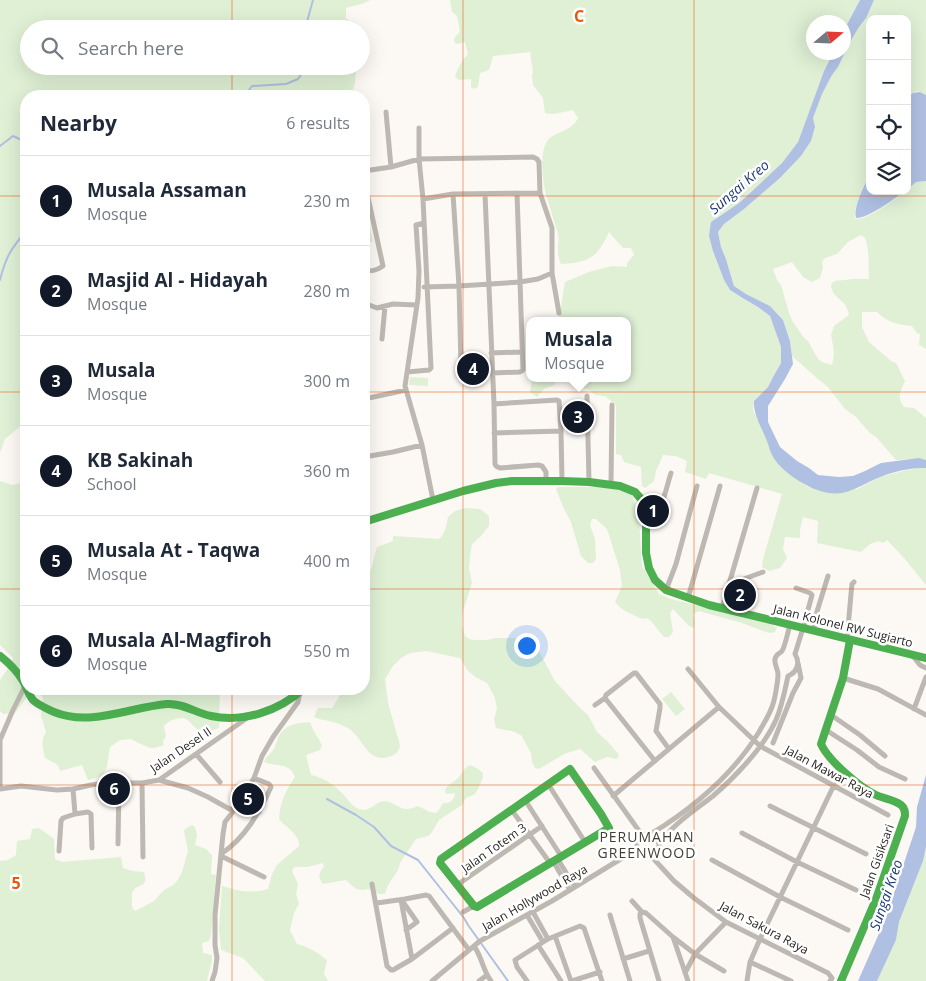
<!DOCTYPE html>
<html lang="en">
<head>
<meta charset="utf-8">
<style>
	body { margin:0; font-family:"Open Sans",sans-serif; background:#f2f2f3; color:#1f2937 }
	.controls { position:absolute; right:15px; top:15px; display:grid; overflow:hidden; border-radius:10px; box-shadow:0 5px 20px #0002 }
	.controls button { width:45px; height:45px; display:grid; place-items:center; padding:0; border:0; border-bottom:1px solid #e0e1e3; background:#fff; color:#1f2937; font:25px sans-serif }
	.compass { position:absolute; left:806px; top:15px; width:45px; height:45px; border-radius:50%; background:#fff; box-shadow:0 5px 20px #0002; rotate:71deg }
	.you { position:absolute; left:526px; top:645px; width:18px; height:18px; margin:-12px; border:4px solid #fff; border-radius:50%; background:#1a73e8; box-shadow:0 0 0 8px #1a73e833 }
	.badge { display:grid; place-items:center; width:32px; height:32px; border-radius:50%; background:#111827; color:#fff; font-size:16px; font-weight:700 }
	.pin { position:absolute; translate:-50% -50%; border:2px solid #fff; box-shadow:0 1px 5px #0006 }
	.popup { position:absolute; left:526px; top:317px; width:105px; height:65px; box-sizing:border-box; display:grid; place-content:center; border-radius:10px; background:#fff; filter:drop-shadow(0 1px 4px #0005); font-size:16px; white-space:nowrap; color:#747a83 }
	.popup b { font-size:19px; color:#1f2937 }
	.popup::after { content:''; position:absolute; left:50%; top:100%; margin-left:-10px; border:10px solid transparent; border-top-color:#fff }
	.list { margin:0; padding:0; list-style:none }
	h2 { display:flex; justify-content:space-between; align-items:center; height:65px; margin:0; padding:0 20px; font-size:21px }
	h2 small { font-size:16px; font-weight:400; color:#747a83 }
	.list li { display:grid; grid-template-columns:32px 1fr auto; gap:15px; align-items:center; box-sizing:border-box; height:90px; padding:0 20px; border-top:1px solid #e0e1e3 }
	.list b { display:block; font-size:19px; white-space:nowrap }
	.list p { margin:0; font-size:16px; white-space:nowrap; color:#747a83 }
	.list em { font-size:16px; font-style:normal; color:#747a83 }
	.icon { flex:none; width:28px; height:28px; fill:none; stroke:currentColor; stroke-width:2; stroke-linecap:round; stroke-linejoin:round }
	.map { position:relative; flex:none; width:926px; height:981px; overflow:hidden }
	.search { position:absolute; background:#fff; box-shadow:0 5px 20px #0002; left:20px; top:20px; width:350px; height:55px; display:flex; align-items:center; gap:12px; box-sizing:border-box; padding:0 18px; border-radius:28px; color:#747a83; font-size:19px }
	.panel { position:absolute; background:#fff; box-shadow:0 5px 20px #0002; left:20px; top:90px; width:350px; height:605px; border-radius:20px }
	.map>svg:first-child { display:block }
	.green { fill:#dff0d5; fill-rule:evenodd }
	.water { fill:#afc0e3 }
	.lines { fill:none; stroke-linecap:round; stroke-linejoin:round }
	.stream { stroke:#afc0e3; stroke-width:2 }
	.street { stroke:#beb8b2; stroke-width:5 }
	.fast { stroke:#4caf50; stroke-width:8 }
	.grid { fill:none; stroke:#e8590c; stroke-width:1; stroke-opacity:0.55 }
	.labels { text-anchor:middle; stroke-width:5; stroke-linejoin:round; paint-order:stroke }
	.street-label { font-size:12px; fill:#272521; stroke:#fff }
	.water-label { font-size:14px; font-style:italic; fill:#1e3977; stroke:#fff }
	.neighbourhood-label { font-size:14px; letter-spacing:1px; fill:#433e36; stroke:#fff }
	.grid-label { font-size:16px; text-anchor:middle; font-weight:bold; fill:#e8590c; stroke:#fff; stroke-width:5; stroke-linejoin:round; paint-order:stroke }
</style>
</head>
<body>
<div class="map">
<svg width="926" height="981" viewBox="0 0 926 981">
	<rect width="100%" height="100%" fill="#fcf8f4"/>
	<!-- green -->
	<path class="green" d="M0 0H370C362 5 355 5 346 8V18L350 21 355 22 358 29H29V66H358C355 73 356 77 355 83 353 88 352 91 352 96H26V423L23 424 5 439 0 453Z
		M450 0H860L844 30V22H814V52L833 53 824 71 798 142 782 163 749 194 739 203 716 218 713 251 724 280 730 290 743 299 758 307 770 316 781 347V363L773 377 768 387 754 401 753 410 764 433 772 455 789 474 808 487 857 489 880 477 903 471 918 468H926V585L904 558 887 540 883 543 879 541 870 544 861 552 817 543 818 521 803 517 800 530V538L785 537 783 549 787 558 780 568 769 571 762 567 763 559 782 494 709 473 706 479 685 472 687 461 676 456 663 455 656 471 654 481 645 488 642 486 641 467 624 462 621 455 616 454V405L605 396 595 395 588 389 579 387 562 378H627V321H559V319L565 282 589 272 612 266 627 267V263L634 255 631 248H623L609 232C597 258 590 262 561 264 560 261 558 257 558 253 557 247 560 240 558 234 555 223 551 212 548 201 543 187 538 152 548 140 554 132 573 131 578 118L573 110 554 114 545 113 543 98 533 85 532 76 533 72 530 52 493 56 489 70 480 73 478 87 474 89 471 87V79L459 80 455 77C457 69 462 60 468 54L465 42 457 44 455 43C452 38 457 36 460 31L457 16 452 12Z
		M874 0H926V95L918 91 913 93 907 98V19H870V175C864 184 853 208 855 219 870 219 893 200 906 191H907V190L916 182 926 181V349L919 345 920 334 917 333 912 326C898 325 887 322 877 312H862V327L869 342 891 361 896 363 905 381C901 391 896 398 904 407L914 408 926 418V460L916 459 896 460 876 437 870 433 856 417 845 409 828 387 818 379 792 356 790 341 783 320 770 306 746 294 734 286 726 259 721 247 718 232 724 224 744 209 780 178 801 156 811 141 815 127 813 118 822 94 832 75 838 67 850 42 859 27 866 18ZM861 235 865 238C870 251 868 265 869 279H854L835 281 831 284C831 296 841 298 846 306 847 308 849 314 849 315L834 326 831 335 833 345 834 355 832 365 822 362 818 359 808 341 804 338 793 322 789 313 781 285 777 280 773 269 792 262 803 277 812 282 820 278 823 267 822 262 825 258 837 254 848 242Z
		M364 197 373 242 364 243Z
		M410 377 428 378V386L409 385Z
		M561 378 556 382 554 385 544 389 537 397 530 392 532 379Z
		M0 481 12 485 26 482V689H33L15 713 3 714 0 711V680L7 670 13 658 0 645Z
		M558 487H608L632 494 639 521 642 566 659 594 671 599 771 624 777 628 775 632 771 633 766 632 742 623 699 611 693 614 695 623 694 628 689 626 673 609 670 613 673 632 669 637H664L651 621 647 618 642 619 627 612 622 609 615 602 622 586 620 570 607 529 596 519H592L590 525 595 539 596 559 593 563H588L581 556 571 522 564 509 556 489Z
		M465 508 480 509 489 516V526L480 537 472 544 471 549 469 568 472 583 463 611 462 621V626L465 636 469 639 474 640H487L496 638H517L526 640 536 646 555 681 577 705 588 715 597 732 608 742 619 755 617 759 607 757 595 762 580 749 564 754 539 769 535 768 532 762 531 753 521 735 512 731 496 728 494 719 497 709 495 698 487 683 477 678 468 671 460 658 426 651 410 653 401 658 393 666 385 679 388 703 400 745C399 751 397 754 391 756 368 766 363 737 348 728 343 726 338 723 333 722 326 720 320 720 314 717L318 708H332L344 689H364V583C372 572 373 560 377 547L393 541V536L439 539C446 533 446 525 448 517L455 511Z
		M36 689H220L219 728C212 731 206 733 199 730 194 728 191 722 186 719 180 716 168 721 164 726L166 736 163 741 164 745 155 748H150L130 739 120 740 110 747C106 765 111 776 88 780L82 765 60 771 58 765 45 758C43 748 40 741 46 732L41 716 43 698Z
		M671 692 685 709 676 716 662 699Z
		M309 722 311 724C313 733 319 737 322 746L320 750 306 755 311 775C323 777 333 784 342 793 348 799 353 809 363 810 371 810 376 802 384 801 392 801 399 809 407 809 410 809 415 807 418 806L430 812 436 813 439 810 443 803C449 804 455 800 455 793L446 794 445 790C448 784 452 783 457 779 461 776 464 768 468 766 473 764 479 770 483 773V777L479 787 475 794 466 798 462 805 439 820 432 832 428 836 416 839 400 863 398 870 388 885 385 894H379L369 889 362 890 356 889 346 880 323 884C318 877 318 873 324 867L323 863 307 867H294L292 871 298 884 296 894 299 904 294 913 290 930 297 944C309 947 317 952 327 960L324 974 328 981H265L243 958 221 950 219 929 222 886C240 891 249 894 268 889L272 874 277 865 299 846C300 834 286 828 279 819 280 802 286 790 295 777 290 762 276 767 264 762 266 756 271 754 274 749 277 744 277 738 280 734 287 724 298 723 309 722Z
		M192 825 195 827 197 835 195 845 206 849 212 855 211 874 216 875 211 935 209 941 202 943 203 953 212 955V961L207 981H0V861L8 860 16 855 17 841 30 839 32 829 39 828 54 839 55 859 62 862 121 857 123 868 132 871 144 872C149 889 138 883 133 891 131 894 132 896 132 899 132 905 131 907 135 911L154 901 164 890 173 885 177 881 182 872 188 851 184 831 185 829Z
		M926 847V981H877L896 940 899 922 923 861Z"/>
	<!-- water -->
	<path class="water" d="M860 0H874L866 18 859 27 850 42 838 67 832 75 822 94 813 118 815 127 811 141 801 156 780 178 744 209 724 224 718 232 721 247 726 259 734 286 746 294 770 306 783 320 790 341 793 364 785 379 768 406V422L780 447 797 461 809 468 818 475 839 477 853 476 865 471 881 463 919 458 926 460V468C907 467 884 474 867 483 859 487 851 491 842 493 826 495 812 489 799 481 789 475 777 465 772 455 770 451 769 447 768 444 763 429 753 416 754 401L768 387 773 377 781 363V347L770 316 758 307 744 299 730 290 724 280 713 251 709 236 711 222 739 203 749 194 782 163 798 142 824 71 833 53 844 52V30Z
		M920 92 926 95V181L916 182 907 190V98L913 93Z
		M870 175V191H905C894 199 869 218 856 218 853 208 864 185 870 175Z
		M926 775V847L923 861 899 922 896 940 877 981H858L885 920 916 827 917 807Z"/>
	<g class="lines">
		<!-- stream -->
		<path class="stream" d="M305 29 313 0
			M248 96 249 90 252 86 286 84 298 79 307 66
			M0 146 13 136 26 142
			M0 280C6 256 11 249 26 231
			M327 799 356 815 374 827 391 846 418 860 464 918 468 925 508 981"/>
		<!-- street -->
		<path class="street" d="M386 112 391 167
			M364 171 391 167 419 159 533 157 537 159 539 162 540 193 552 228V273L559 313
			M364 179 383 266C376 271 371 271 364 271
			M453 194 459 286 461 365
			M485 194 494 404 495 464 496 466 500 468 538 465 542 466 546 472V481
			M423 199 453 194 540 193
			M424 223 416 225 419 271 418 298 405 386 422 445 433 500
			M424 287 459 286 520 282 538 279 552 273
			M364 293 365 303
			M364 303 377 308 393 304 417 305
			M382 339 385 306
			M491 353 521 352
			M407 372 429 370 431 368 423 199 419 159V128
			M492 373 520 372 523 370 517 193
			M587 396 589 482
			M364 399 406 390
			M494 404 557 400 559 401 561 431 562 481
			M494 433 561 431
			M364 457 393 452 422 445
			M611 484 612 405
			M646 527C661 518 666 488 671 473
			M730 584 763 572
			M796 588 810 593 812 595 805 621 804 629
			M666 590 676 564 697 486
			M688 598 720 486
			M722 608 757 488
			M814 631 815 618 828 576
			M847 639 851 594 852 584 854 582
			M912 655 920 665 926 668
			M688 669 719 707 760 746 888 815
			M843 678 878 689 926 715
			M595 705 605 698
			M914 709 926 677
			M831 715 860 735 885 756
			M826 730 857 750 879 767 905 779
			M773 743 793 693 801 678 798 663
			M196 754 220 782
			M655 761 605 698 606 695 634 673H636L660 704V708L656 731 669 749
			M594 768 642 835
			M159 780 188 788 208 797 233 811
			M142 783 143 857
			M548 784 585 842
			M0 789 21 786 57 790 73 789 91 785 107 783H142L159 780 247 718
			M0 789V740L13 710 25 686
			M613 796 719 707
			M242 800 259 812
			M525 800 561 856
			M770 806 866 854
			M511 809 550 863
			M75 814 88 812 91 814 92 848
			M742 833 797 862 856 890
			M637 845a11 11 0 1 1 22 0a11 11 0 1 1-22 0Z
			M651 834C693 808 733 775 759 732 764 723 770 714 773 704 775 698 778 681 778 674 778 669 774 665 775 659 776 654 779 654 782 651 785 647 788 631 790 625
			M118 844 119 783
			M659 844C673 824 694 811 713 796 735 777 764 747 776 720 782 706 785 690 788 676 798 672 800 662 795 654L803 628
			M59 851 61 821 63 818 75 814 73 789
			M221 854C245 838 259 813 271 787L269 784 254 778
			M221 856 264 877
			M651 856 674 881 694 898 726 922 828 973 832 978 830 981
			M557 858 575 887
			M712 860 780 897 848 930
			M553 861 570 890
			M372 884 387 966 391 970H393L412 959 453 928
			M457 885 542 826
			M401 900 412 959
			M632 901 642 912
			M403 902 417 922 406 930
			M377 903 405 899 426 895 429 896 469 950
			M463 912 474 906
			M533 912 548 939
			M527 915 543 942
			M610 915 630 981
			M555 936 571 981
			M673 937 688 981
			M538 945 561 981
			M474 946C482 957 483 971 491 981
			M623 959 649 951
			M750 962 791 981
			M685 973 695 954 726 922
			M212 981 215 972 217 958 215 945V915L223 834 225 822 242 800 254 778 262 756 273 737 298 702 300 692
			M432 981 480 941 552 901 637 849
			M479 981 487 975
			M527 981 517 967 515 960 548 939 580 926 584 928 602 981
			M572 981 600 972
			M659 981 640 918V914L642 912 646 913 673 937 695 954 724 971
			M747 981 750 962 760 939 834 785"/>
		<!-- fast -->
		<path class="fast" d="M364 522 463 491 496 483 512 481H562L589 482 620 486 635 492 642 500 646 517V553L649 568 655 580 666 590 709 605 926 658
			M0 656C9 663 17 671 23 681 27 688 29 696 34 701 40 706 48 709 54 712 91 727 130 707 167 704 183 703 196 713 211 716 243 723 279 711 303 689
			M570 769 601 814 609 828 477 907 474 906 440 863 441 859Z
			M841 981 876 899 905 816C905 812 905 808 901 805 894 799 884 799 876 795 859 787 828 760 821 744L843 678 850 640"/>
	</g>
	<!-- grid -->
	<path class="grid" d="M232 0V29M463 0V981M694 0V981M232 66V96M0 196H26M364 196H926M0 392H26M364 392H926M0 589H26M364 589H926M232 689V981M0 785H926"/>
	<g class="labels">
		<!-- street labels -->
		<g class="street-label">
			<text transform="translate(843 626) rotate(14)" y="4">Jalan Kolonel RW Sugiarto</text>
			<text transform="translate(181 750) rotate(-34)" y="4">Jalan Desel II</text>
			<text transform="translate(829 772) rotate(28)" y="4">Jalan Mawar Raya</text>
			<text transform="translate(494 848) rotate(-35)" y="4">Jalan Totem 3</text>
			<text transform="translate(877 861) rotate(-70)" y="4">Jalan Gisiksari</text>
			<text transform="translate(535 898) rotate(-30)" y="4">Jalan Hollywood Raya</text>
			<text transform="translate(764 928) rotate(28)" y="4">Jalan Sakura Raya</text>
		</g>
		<!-- water labels -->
		<g class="water-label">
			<text transform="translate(739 187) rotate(-41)" y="5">Sungai Kreo</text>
			<text transform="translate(886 895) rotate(-71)" y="5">Sungai Kreo</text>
		</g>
		<!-- neighbourhood labels -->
		<g class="neighbourhood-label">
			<text x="647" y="842">PERUMAHAN<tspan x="647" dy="16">GREENWOOD</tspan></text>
		</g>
	</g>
	<g class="grid-label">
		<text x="579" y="22">C</text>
		<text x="16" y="889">5</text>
	</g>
</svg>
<div class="controls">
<button>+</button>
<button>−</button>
<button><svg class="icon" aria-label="locate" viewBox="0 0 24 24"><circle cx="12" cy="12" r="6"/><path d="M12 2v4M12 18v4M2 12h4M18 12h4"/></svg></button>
<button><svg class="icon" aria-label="layers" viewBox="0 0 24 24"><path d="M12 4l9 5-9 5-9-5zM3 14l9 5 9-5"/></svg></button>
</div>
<svg class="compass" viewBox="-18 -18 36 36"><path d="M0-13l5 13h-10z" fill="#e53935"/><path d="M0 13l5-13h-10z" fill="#747a83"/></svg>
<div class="you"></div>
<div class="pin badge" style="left:653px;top:511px">1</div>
<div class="pin badge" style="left:740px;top:595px">2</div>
<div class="pin badge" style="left:578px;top:417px">3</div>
<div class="popup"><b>Musala</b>Mosque</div>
<div class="pin badge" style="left:473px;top:369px">4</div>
<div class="pin badge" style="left:248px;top:799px">5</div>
<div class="pin badge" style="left:114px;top:789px">6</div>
<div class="search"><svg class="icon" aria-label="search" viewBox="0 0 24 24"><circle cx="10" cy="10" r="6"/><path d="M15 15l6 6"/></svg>Search here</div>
<section class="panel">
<h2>Nearby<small>6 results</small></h2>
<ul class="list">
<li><span class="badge">1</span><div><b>Musala Assaman</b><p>Mosque</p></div><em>230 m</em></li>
<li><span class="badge">2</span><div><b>Masjid Al - Hidayah</b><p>Mosque</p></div><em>280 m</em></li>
<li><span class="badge">3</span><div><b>Musala</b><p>Mosque</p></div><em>300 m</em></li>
<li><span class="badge">4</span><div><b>KB Sakinah</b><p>School</p></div><em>360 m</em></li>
<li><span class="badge">5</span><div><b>Musala At - Taqwa</b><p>Mosque</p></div><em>400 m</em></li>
<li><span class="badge">6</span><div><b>Musala Al-Magfiroh</b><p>Mosque</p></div><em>550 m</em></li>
</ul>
</section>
</div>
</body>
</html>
